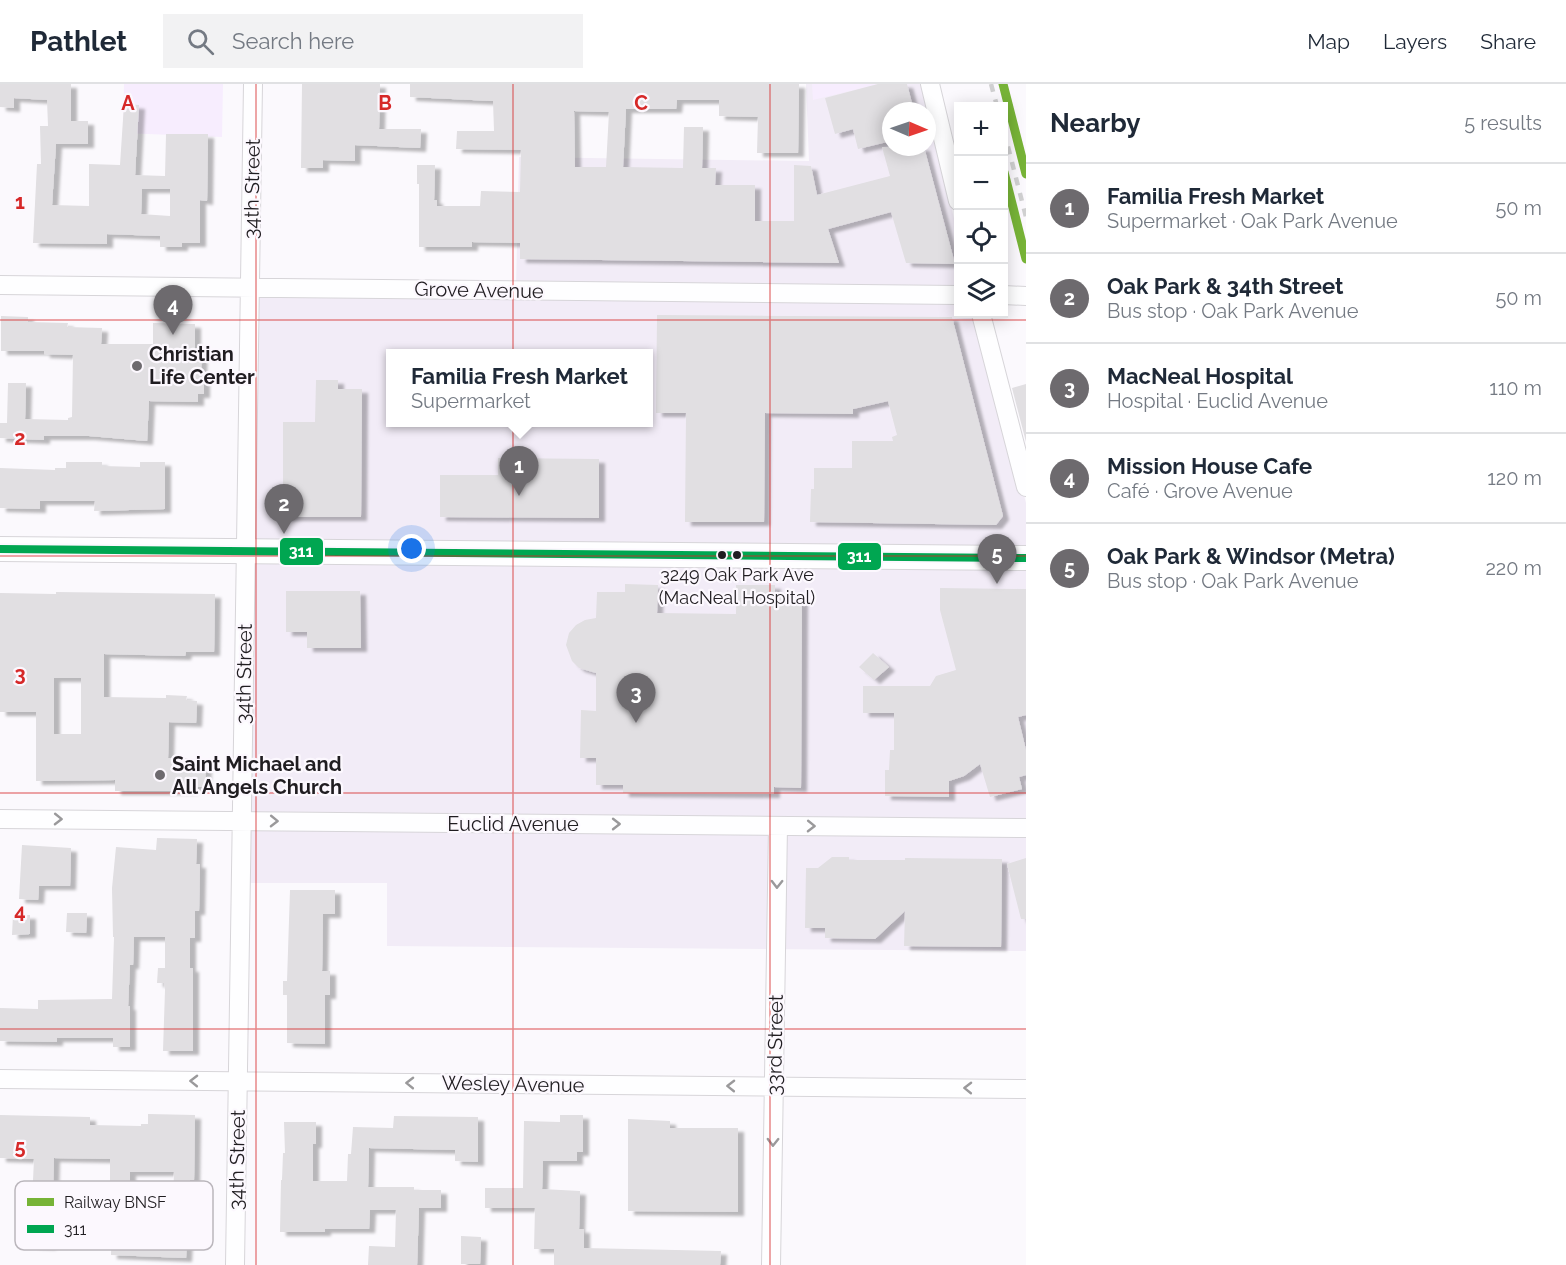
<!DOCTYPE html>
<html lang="en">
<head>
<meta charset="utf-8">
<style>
	body { margin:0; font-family:Raleway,sans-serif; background:#f2f2f3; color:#1f2937 }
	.controls { position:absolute; right:18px; top:18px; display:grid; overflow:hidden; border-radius:0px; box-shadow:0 3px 15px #0003 }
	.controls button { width:54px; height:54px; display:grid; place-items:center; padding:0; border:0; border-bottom:2px solid #e0e1e3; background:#fff; color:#1f2937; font:30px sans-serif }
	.compass { position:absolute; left:882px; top:18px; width:54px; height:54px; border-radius:50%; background:#fff; box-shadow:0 3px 15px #0003; rotate:92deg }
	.you { position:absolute; left:412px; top:465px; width:21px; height:21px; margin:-15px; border:4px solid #fff; border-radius:50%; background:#1a73e8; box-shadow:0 0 0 9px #1a73e833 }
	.badge { display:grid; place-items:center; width:39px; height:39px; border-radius:50%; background:#6d6a6e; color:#fff; font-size:20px; font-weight:700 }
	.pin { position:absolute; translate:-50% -50px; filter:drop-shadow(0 2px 3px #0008) }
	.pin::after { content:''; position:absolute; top:32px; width:21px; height:18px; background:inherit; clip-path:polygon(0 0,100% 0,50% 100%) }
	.popup { position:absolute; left:386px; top:265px; width:267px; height:78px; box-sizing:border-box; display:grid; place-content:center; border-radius:0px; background:#fff; filter:drop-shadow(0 2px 4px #0005); font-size:20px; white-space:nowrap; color:#747a83 }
	.popup b { font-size:22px; color:#1f2937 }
	.popup::after { content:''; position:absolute; left:50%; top:100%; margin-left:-12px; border:12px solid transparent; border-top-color:#fff }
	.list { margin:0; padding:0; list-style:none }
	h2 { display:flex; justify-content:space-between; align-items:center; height:78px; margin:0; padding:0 24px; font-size:26px }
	h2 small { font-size:20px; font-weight:400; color:#747a83 }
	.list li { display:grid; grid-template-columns:39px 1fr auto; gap:18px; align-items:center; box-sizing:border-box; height:90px; padding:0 24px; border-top:2px solid #e0e1e3 }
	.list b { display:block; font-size:22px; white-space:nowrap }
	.list p { margin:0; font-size:20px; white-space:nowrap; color:#747a83 }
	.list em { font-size:20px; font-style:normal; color:#747a83 }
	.icon { flex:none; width:33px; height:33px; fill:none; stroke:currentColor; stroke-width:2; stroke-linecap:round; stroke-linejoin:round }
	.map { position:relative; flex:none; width:1026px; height:1181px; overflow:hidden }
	header { display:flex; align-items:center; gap:36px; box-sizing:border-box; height:84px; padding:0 30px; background:#fff; border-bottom:2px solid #e0e1e3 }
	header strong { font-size:28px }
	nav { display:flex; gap:33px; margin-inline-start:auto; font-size:21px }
	.search { width:420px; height:54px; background:#f2f2f3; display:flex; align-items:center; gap:15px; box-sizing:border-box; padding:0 21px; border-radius:0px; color:#747a83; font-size:22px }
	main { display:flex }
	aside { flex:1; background:#fff }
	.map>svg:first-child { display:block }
	.built { fill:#f2ecf7; fill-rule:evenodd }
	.green { fill:#f7edfe }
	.building { fill:#e1dfe2; fill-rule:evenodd; filter:url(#shadow) }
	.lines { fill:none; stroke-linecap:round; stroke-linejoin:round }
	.minor-casing { stroke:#d7d5d9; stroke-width:20 }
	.tertiary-casing { stroke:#d7d5d9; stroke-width:26 }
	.minor { stroke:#fefeff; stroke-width:18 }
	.tertiary { stroke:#fefeff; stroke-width:24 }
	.rail { stroke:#d0d0d1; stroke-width:4.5; stroke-dasharray:8 8; stroke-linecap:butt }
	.bus-1-casing { stroke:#fcf8fe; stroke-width:12 }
	.bus-1 { stroke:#00a651; stroke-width:8 }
	.rail-1-casing { stroke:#fcf8fe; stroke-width:14 }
	.rail-1 { stroke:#77b337; stroke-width:9 }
	.oneway { stroke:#9a999b }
	.grid { fill:none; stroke:#d62828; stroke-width:1.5; stroke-opacity:0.55 }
	.poi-dot { fill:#6d6a6e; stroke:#fcf8fe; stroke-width:2 }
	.bus-dot { fill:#201d21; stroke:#fcf8fe; stroke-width:2 }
	.labels { text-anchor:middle; stroke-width:4.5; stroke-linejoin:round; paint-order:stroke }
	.bus-label { font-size:18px; fill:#201d21; stroke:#fcf8fe }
	.street-label { font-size:20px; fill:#201d21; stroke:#fcf8fe }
	.poi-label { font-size:20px; font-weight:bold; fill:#201d21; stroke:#fcf8fe; text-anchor:start }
	.key { fill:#fcf8fe; stroke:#bab6bc; stroke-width:1.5 }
	.key-label { font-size:16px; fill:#201d21 }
	.grid-label { font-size:20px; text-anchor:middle; font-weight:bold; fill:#d62828; stroke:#fcf8fe; stroke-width:4.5; stroke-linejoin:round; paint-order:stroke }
	.line-badge { stroke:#fcf8fe; stroke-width:2 }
	.badge-label { font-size:16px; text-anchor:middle; font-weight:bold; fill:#fff }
</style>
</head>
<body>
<header>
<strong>Pathlet</strong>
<div class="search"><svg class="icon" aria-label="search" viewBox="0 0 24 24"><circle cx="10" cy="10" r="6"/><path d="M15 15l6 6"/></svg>Search here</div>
<nav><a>Map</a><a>Layers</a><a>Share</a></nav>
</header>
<main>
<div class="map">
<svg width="1026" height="1181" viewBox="0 0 1026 1181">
	<defs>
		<filter id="shadow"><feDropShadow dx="6" dy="4" stdDeviation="1.5" flood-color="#0004"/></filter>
	</defs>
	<rect width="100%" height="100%" fill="#fbf9fd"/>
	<!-- built -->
	<path class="built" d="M806 0H922L958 151V207L516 203 519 73 809 77ZM891 27H927V63H891Z
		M253 207 958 214V230H977L1026 419V867L387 862V799H244ZM390 270H648V338H390Z"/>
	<!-- green -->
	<path class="green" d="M124 0H223L222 53 123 49Z
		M812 0H878L813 16Z"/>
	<!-- building -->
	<path class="building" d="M0 0H71V37H88V60H56L52 121 89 122V80L120 81 124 20 139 21 135 91 165 92 166 50H208L207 117 200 116V159H182V163H160V152L107 150V160L33 159 37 80H41L40 42H48L47 16 14 14V24L0 23ZM142 105H170V132L141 130Z
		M302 0H380L379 45H421L420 64 355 61V77L323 76V84H301Z
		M410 0H799L798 69H757L758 33 719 32V16H677L676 25H626L623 83 683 84 684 43H703L702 84H716L715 101H755V137H794V81L811 82 817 111 890 92 882 63H924L955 180 906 179 891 128 828 145 839 179 520 175V159L472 158V163H419V100H417V81H435L434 116H437V122H480L481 107 520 108 521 66 456 65 457 47H494L493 17 410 13ZM574 27 609 28 606 83H575Z
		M878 0H907L914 27H891V57L858 65 853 45 835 50 825 14Z
		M657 231 952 233 1003 432 996 441 810 438 811 405H814V384H852V357H893L892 353 897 351 888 317 853 325V330L765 329 764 438H685L686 329H656Z
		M1 232 28 233V238L68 239 67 243 102 244 101 260H153V239L195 240V265H202L201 287H204V310H198V318L149 317 147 357 89 352H44V356L0 354V339H7L8 299H26L25 335 68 336V334L72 333 73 271 44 270V267H1Z
		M316 296H338V305H362L361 433H283V338H315Z
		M1026 300V358L1012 304Z
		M498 374 599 375V434L440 433V391H498Z
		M66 378H102V382L140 383V378H165V425L94 427 95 417H40V425L0 424V384L55 386V384H66Z
		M625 500 658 501 657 529 736 530V501H775V509H802L801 704 774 703V710L623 709V701H596V674H580L581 626 596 627V589L579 584 572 577 566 561 569 549 576 541 585 536 596 534 597 508H625Z
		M940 504 1026 505V631L1018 633 1026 666V691L1019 693 1022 705 990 713 980 680 964 692 949 697V713L885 712V686H889L890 666H894V629H863V602H930L936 592 956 586 940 526Z
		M286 507H360L361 564H307V548H286Z
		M56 508 215 510 214 568H186L185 572 104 570V613L166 614V611L187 612 186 616 197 617 196 639 169 638 168 674H192V680H206L205 703H192V707H115V696L36 697V628H0V509L56 510ZM54 594H81V650H54Z
		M873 569 889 583 874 596 859 583Z
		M157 754 197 755 196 780H200L199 827H195V854H190V884H193V967H163L165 906 164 899H157L158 884H165V853H134L133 881H130L128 922H130V963H113V954H57V958L0 957V924L38 925V916L112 915 114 853H113L112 804 116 763 156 766Z
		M22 761 71 764 70 802H39L38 816 19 815Z
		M832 773H849V776H905V774L1002 775 1001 863 904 862 905 827 875 855 825 854V844H805L806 784H818Z
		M1026 774V835H1021L1007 780Z
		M290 806H335V830H323L322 887H330V911H325V960L287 959V911H283V897H287Z
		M67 829H87L86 849 66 848Z
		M13 831H30V850L12 851Z
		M148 1030 195 1031 194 1096H190L186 1174 111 1171 112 1126 52 1123 50 1162 33 1161 36 1118H32L34 1075 0 1074V1031L90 1033V1041L141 1042V1040H148ZM54 1074 110 1075V1108L53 1105ZM130 1088H174L173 1117H130Z
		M560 1031H583V1068H577V1077H543L542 1105 580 1107 579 1145H584V1164L721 1167 720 1181H554V1165H534L535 1124H485V1104H523L524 1037 560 1038Z
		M394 1032 478 1033V1078L455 1077V1066L369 1064 368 1103H414V1106H441V1124H419L417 1181H368L369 1162 395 1163 396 1126H370L369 1145H325V1148H280L281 1096H282L283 1069H285L284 1038H316V1060H313V1097H347L348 1070H351L353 1043 393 1044Z
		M628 1035 670 1037V1044H738V1128L628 1127Z
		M461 1152 481 1153 480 1180H461Z"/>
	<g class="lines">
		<!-- minor casing -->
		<g class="minor-casing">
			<path id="minor" d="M930 0 958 117
				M0 201 958 211
				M1004 211 1026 212
				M981 230 1026 403
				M0 735 1026 744
				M0 995 1026 1005
				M235 1181 253 0
				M771 1181 778 742"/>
		</g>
		<!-- tertiary casing -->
		<g class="tertiary-casing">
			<path id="tertiary" d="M0 465 1026 474"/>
		</g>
		<!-- minor -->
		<use href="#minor" class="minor"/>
		<!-- tertiary -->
		<use href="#tertiary" class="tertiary"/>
		<!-- rail -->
		<path class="rail" d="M991 0 997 22
			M1004 47 1026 133"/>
		<!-- bus-1 casing -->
		<g class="bus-1-casing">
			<path id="bus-1" d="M0 465 1026 474"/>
		</g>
		<!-- bus-1 -->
		<use href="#bus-1" class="bus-1"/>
		<!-- rail-1 casing -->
		<g class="rail-1-casing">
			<path id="rail-1" d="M1003 0 1026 90
				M1004 88 1026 175"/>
		</g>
		<!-- rail-1 -->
		<use href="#rail-1" class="rail-1"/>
	</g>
	<!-- one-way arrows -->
	<defs><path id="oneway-chevron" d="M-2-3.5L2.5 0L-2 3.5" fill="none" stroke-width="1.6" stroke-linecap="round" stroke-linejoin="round" transform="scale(1.5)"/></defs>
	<g class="oneway">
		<use href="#oneway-chevron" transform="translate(58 735) rotate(1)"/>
		<use href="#oneway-chevron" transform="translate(274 737) rotate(1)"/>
		<use href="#oneway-chevron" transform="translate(616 740)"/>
		<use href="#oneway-chevron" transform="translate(811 742) rotate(1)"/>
		<use href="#oneway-chevron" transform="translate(777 800) rotate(91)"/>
		<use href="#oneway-chevron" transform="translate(194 997) rotate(-179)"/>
		<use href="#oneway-chevron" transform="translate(410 999) rotate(-179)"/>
		<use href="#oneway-chevron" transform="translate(731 1002) rotate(-179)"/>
		<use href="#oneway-chevron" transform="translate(968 1004) rotate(-179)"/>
		<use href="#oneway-chevron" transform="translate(773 1058) rotate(91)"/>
	</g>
	<!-- grid -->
	<path class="grid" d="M256 0V1181M513 0V1181M770 0V1181M0 236H1026M0 472H1026M0 709H1026M0 945H1026"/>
	<!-- markers -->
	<g class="poi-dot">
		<circle cx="137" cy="282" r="6"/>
		<circle cx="160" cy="691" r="6"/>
	</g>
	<g class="bus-dot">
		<circle cx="722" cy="471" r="5"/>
		<circle cx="737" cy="471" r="5"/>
	</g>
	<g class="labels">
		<!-- bus labels -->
		<g class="bus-label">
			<text x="737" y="497">3249 Oak Park Ave<tspan x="737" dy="23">(MacNeal Hospital)</tspan></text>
		</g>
		<!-- street labels -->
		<g class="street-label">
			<text transform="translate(252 105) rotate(-89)" y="7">34th Street</text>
			<text transform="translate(479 206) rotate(1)" y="7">Grove Avenue</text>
			<text transform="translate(244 590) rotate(-89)" y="7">34th Street</text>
			<text x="513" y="747">Euclid Avenue</text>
			<text transform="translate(775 961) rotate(-89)" y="7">33rd Street</text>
			<text transform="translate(513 1000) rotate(1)" y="7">Wesley Avenue</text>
			<text transform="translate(237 1076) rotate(-89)" y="7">34th Street</text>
		</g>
		<!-- poi labels -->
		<g class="poi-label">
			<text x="149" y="277">Christian<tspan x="149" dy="23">Life Center</tspan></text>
			<text x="172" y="687">Saint Michael and<tspan x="172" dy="23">All Angels Church</tspan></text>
		</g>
	</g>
	<!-- legend -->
	<rect x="15" y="1097" width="198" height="69" rx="9" class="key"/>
	<rect x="27" y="1114" width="27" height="8" fill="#77b337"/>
	<rect x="27" y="1141" width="27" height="8" fill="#00a651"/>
	<g class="key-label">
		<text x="64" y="1124">Railway BNSF</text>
		<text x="64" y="1151">311</text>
	</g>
	<g class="grid-label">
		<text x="128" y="26">A</text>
		<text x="385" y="26">B</text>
		<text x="641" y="26">C</text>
		<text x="20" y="125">1</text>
		<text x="20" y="361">2</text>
		<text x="20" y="597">3</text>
		<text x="20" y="834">4</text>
		<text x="20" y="1070">5</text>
	</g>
	<g class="line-badge">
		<rect x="279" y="453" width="45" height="29" rx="6" fill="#00a651"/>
		<rect x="837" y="458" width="45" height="29" rx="6" fill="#00a651"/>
	</g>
	<g class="badge-label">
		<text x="301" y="473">311</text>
		<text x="859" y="478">311</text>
	</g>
</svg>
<div class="controls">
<button>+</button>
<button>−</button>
<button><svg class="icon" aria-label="locate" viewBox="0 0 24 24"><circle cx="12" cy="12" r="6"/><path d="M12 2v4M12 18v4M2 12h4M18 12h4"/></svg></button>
<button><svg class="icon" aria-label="layers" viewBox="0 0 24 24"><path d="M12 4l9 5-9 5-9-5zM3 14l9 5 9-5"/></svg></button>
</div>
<svg class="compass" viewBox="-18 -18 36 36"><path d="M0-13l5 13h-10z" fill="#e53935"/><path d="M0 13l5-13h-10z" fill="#747a83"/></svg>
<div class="you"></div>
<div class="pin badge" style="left:519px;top:412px">1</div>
<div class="popup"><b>Familia Fresh Market</b>Supermarket</div>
<div class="pin badge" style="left:284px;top:450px">2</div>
<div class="pin badge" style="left:636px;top:639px">3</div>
<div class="pin badge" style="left:173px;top:251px">4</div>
<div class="pin badge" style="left:997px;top:500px">5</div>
</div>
<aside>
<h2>Nearby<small>5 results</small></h2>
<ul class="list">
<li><span class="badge">1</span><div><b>Familia Fresh Market</b><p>Supermarket · Oak Park Avenue</p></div><em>50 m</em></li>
<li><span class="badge">2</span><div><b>Oak Park &amp; 34th Street</b><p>Bus stop · Oak Park Avenue</p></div><em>50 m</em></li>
<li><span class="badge">3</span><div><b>MacNeal Hospital</b><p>Hospital · Euclid Avenue</p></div><em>110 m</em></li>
<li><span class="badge">4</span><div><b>Mission House Cafe</b><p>Café · Grove Avenue</p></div><em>120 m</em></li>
<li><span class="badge">5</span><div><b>Oak Park &amp; Windsor (Metra)</b><p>Bus stop · Oak Park Avenue</p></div><em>220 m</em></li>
</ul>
</aside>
</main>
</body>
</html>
